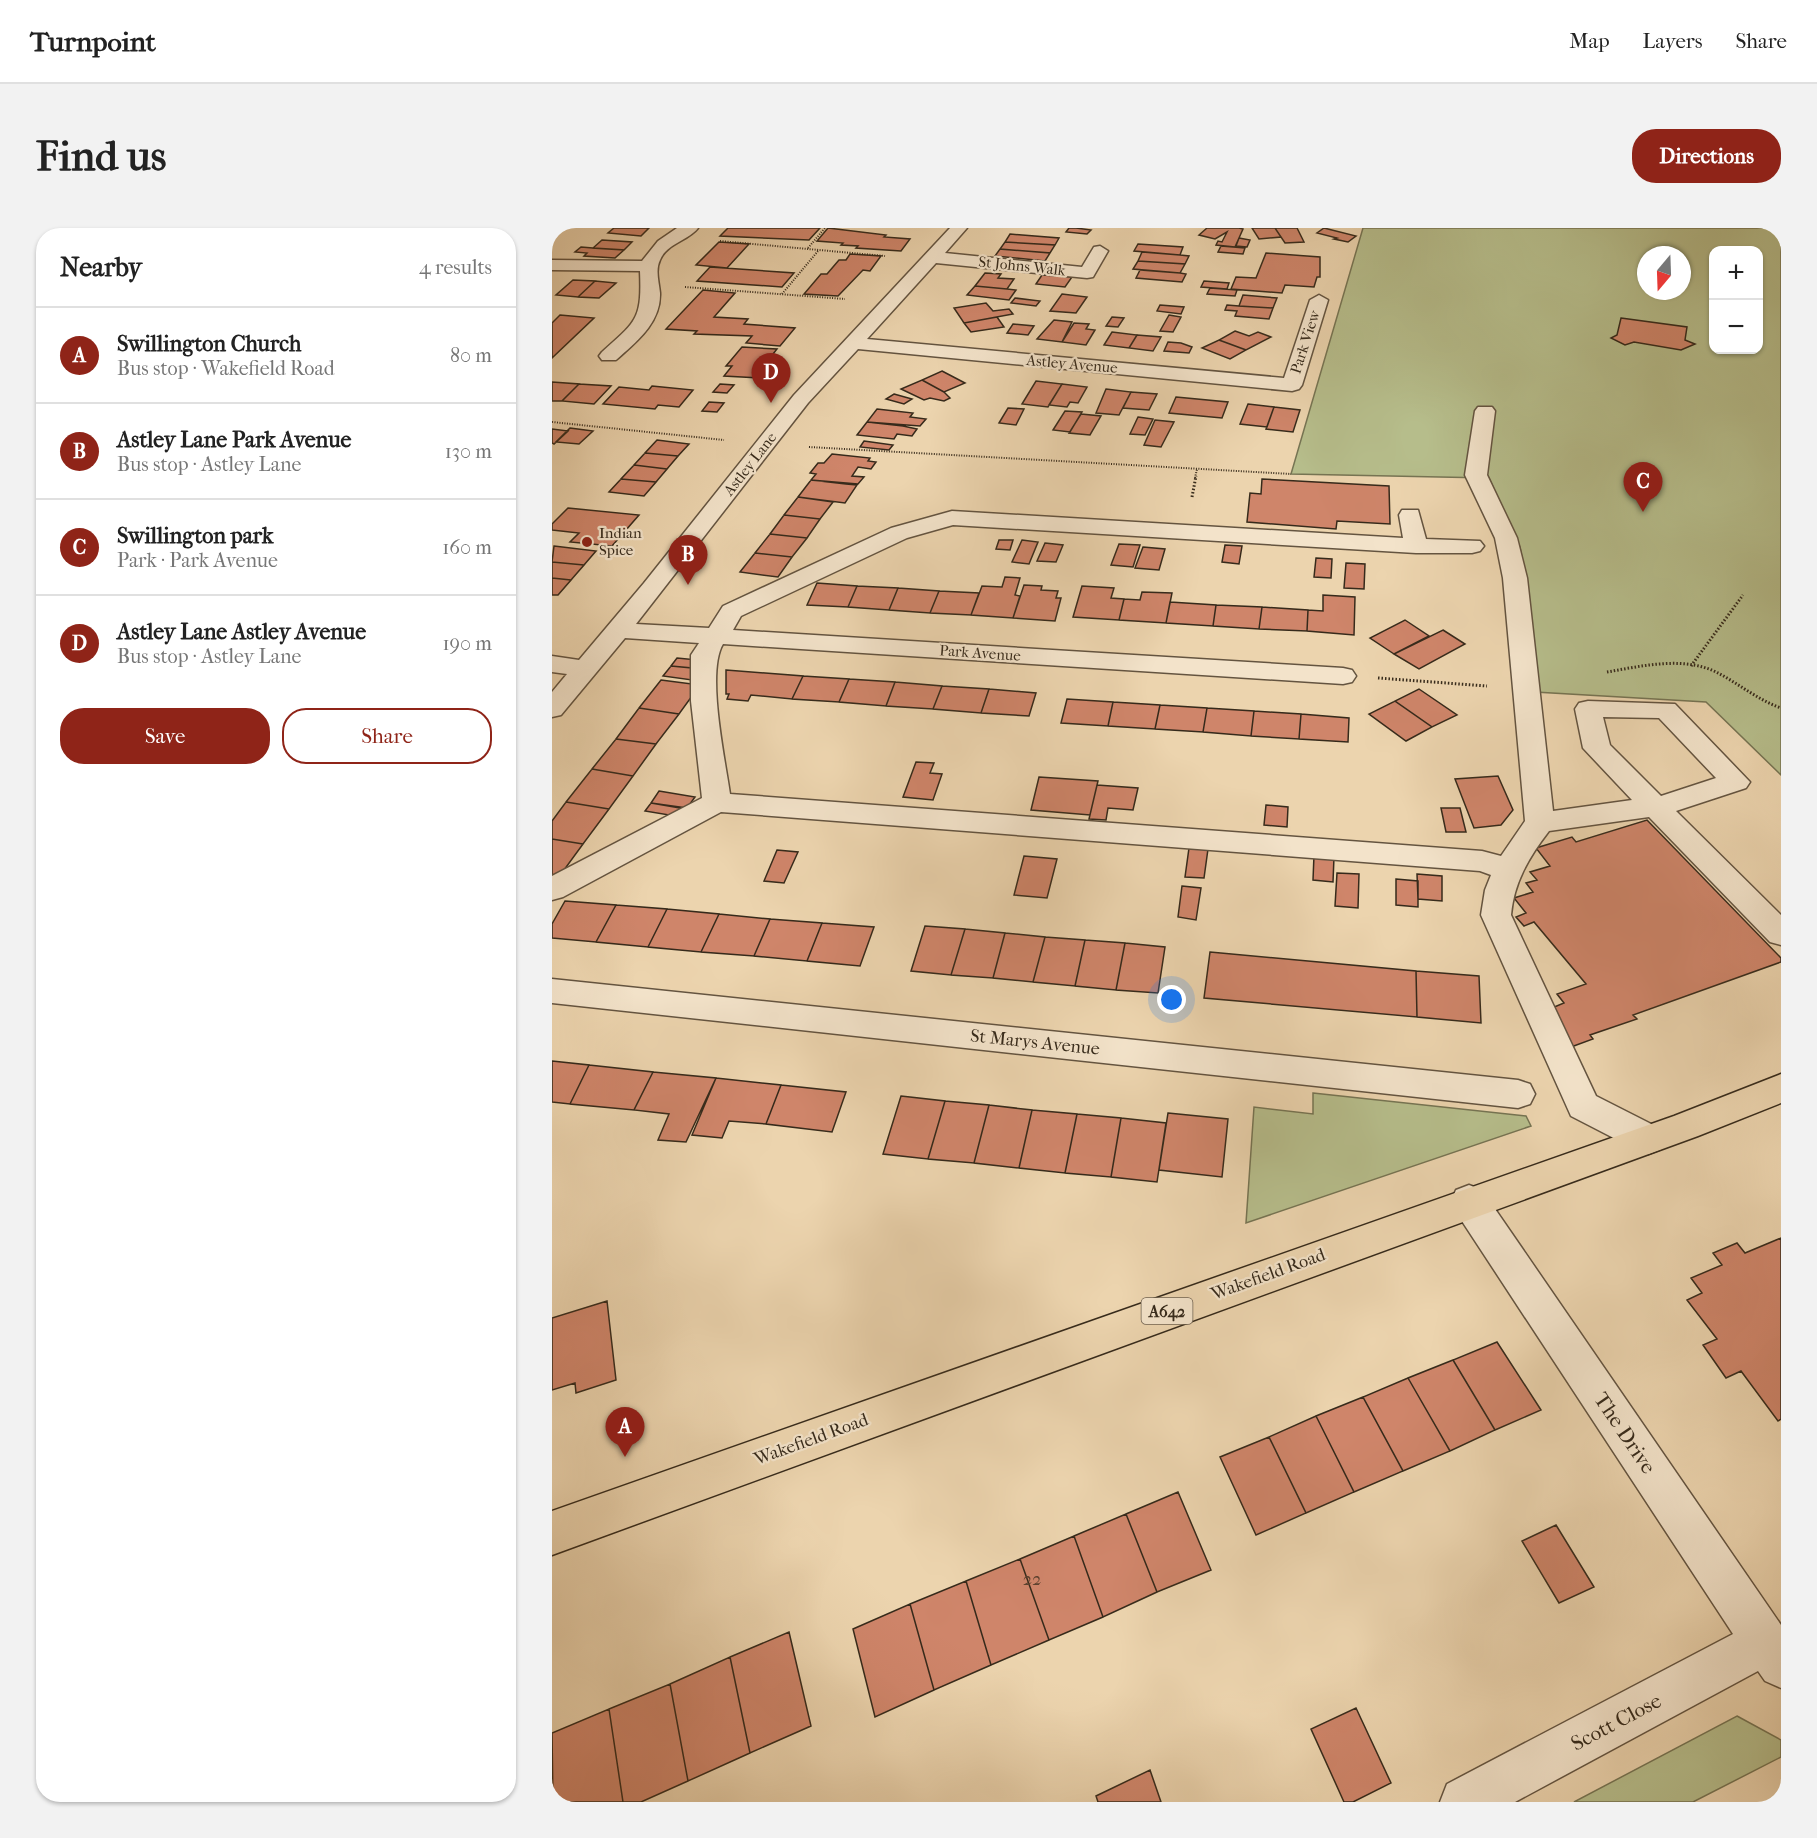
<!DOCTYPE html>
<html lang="en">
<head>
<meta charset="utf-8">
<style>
	body { margin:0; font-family:"IM FELL French Canon",serif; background:#f2f2f2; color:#222 }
	.controls { position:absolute; right:18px; top:18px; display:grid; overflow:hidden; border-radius:12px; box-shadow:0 2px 4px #0004 }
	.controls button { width:54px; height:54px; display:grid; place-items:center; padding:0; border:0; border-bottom:2px solid #e0e0e0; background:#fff; color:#222; font:30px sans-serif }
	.compass { position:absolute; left:1085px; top:18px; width:54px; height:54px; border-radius:50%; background:#fff; box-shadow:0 2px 4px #0004; rotate:199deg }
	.you { position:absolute; left:620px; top:772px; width:21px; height:21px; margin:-15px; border:4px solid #fff; border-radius:50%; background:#1a73e8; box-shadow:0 0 0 9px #1a73e833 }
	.badge { display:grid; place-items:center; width:39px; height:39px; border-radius:50%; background:#8f2418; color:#fff; font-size:20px; font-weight:700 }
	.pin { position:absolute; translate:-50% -50px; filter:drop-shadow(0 2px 3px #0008) }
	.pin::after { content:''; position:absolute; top:32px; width:21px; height:18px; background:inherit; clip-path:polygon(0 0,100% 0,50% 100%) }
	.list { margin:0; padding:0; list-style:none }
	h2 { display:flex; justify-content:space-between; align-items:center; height:78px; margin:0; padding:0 24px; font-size:26px }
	h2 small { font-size:20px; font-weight:400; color:#767676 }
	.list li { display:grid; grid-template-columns:39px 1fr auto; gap:18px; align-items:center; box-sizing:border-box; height:96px; padding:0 24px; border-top:2px solid #e0e0e0 }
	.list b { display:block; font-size:22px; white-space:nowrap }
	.list p { margin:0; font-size:20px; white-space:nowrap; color:#767676 }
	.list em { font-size:20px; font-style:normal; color:#767676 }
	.actions { display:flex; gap:12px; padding:18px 24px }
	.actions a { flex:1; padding:14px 0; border:2px solid #8f2418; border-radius:24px; text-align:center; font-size:21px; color:#8f2418 }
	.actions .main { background:#8f2418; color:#fff }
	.map { position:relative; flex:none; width:1229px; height:1574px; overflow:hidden; border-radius:24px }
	header { display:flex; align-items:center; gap:36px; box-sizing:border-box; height:84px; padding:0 30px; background:#fff; border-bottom:2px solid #e0e0e0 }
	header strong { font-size:28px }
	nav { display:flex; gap:33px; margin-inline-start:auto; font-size:21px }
	.intro { display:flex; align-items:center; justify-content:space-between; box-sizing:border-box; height:144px; padding:0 36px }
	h1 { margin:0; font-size:42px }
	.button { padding:15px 27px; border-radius:24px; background:#8f2418; color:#fff; font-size:21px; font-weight:700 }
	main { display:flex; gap:36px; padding:0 36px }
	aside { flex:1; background:#fff; border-radius:24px; box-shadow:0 2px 4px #0004 }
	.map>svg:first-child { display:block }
	.green { fill:#b6bd8b; stroke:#767453; stroke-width:1.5; fill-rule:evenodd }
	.building { fill:#cf856a; stroke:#362a1b; stroke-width:1.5 }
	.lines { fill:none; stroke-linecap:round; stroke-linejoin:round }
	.minor-casing { stroke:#645440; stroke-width:3 }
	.major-casing { stroke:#362a1b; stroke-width:3 }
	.path-far1 { stroke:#362a1b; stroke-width:2; stroke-dasharray:1 1.5; stroke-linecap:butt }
	.path { stroke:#362a1b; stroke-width:3; stroke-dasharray:1.5 2; stroke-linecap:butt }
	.minor { fill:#f3e3ca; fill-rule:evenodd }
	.major { fill:#ecd4ae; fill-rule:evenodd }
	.poi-dot { fill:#8f2418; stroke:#f3e3ca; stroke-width:2 }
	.labels { text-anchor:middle; stroke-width:4.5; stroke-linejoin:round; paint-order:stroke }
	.far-street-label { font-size:15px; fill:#362a1b; stroke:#f3e3ca }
	.far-poi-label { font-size:15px; fill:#362a1b; stroke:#f3e3ca; text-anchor:start }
	.shield { fill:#f3e3ca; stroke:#6f6250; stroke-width:1.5 }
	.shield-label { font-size:16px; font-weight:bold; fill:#362a1b }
	.street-label { font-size:18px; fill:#362a1b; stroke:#f3e3ca }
	.near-number-label { font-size:18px; fill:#5c412f }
	.near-street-label { font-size:21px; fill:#362a1b; stroke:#f3e3ca }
</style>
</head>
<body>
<header>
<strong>Turnpoint</strong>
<nav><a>Map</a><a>Layers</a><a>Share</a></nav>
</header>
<div class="intro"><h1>Find us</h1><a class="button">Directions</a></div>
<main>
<aside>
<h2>Nearby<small>4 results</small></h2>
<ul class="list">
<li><span class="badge">A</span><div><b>Swillington Church</b><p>Bus stop · Wakefield Road</p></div><em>80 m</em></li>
<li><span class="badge">B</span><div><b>Astley Lane Park Avenue</b><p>Bus stop · Astley Lane</p></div><em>130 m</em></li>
<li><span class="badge">C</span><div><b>Swillington park</b><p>Park · Park Avenue</p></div><em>160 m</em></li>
<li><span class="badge">D</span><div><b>Astley Lane Astley Avenue</b><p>Bus stop · Astley Lane</p></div><em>190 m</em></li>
</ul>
<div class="actions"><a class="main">Save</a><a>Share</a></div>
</aside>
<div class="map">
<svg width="1229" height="1574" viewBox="0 0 1229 1574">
	<rect width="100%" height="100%" fill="#ecd4ae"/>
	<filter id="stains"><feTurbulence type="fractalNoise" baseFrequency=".00333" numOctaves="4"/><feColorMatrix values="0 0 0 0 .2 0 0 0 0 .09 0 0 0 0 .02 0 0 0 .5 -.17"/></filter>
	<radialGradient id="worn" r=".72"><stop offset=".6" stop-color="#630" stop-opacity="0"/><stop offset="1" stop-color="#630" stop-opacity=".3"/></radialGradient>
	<!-- green -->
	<path class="green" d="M811 0H1229V547L1154 474 983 464 975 356 968 319 937 250 739 246ZM1162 22H1206V122H1162ZM1094 27H1130V63H1094Z
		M761 865 974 888 979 898 694 995 702 879 761 886Z
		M1185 1488 1229 1512V1529L1141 1574H1022Z"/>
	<!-- building -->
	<path class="building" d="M62 0H97L89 8 56 5Z
		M176 0H268L257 12 168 8Z
		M276 0 334 7 332 9 358 11 349 23 304 20 306 18 289 17 291 15 265 13Z
		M517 0H524L539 2 535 6 514 4Z
		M655 0H687L691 1 683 19 664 17 666 13 670 14 675 4 663 11 647 7Z
		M700 0H723L729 9 707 11Z
		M723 0H745L752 14 733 15Z
		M772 0 804 8 796 14 782 11 785 10 765 5Z
		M458 6 507 10 503 17 453 14Z
		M687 10 698 12 695 19 684 18Z
		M50 12 80 14 72 22 41 20Z
		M167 14 197 16 175 40 144 37Z
		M453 14 503 17 498 25 448 21Z
		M586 16 631 19 628 27 582 23Z
		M669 18 693 20 691 26 666 24Z
		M29 19 41 20 72 22 63 30 32 28 35 25 23 24Z
		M448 21 498 25 493 33 443 28Z
		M590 24 628 27 637 28 633 36 586 33Z
		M714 25 768 29V49H765L762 59 733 57 730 65 679 61 684 49 704 50Z
		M298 26 329 28 318 43 311 42 286 68 252 66 269 46H275L287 32H294Z
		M586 33 633 36 628 45 581 41Z
		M158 39 242 45 230 59 145 53Z
		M588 42 628 45 634 46 630 54 584 50Z
		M433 45 449 46 446 50 462 51 455 61 423 58Z
		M490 47 520 49 513 59 484 56Z
		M21 52 43 53 26 69 4 67Z
		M43 53 64 55 47 70 26 69Z
		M652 53 677 55 675 61 649 59Z
		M423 58 455 61 464 62 457 72 415 67Z
		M658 60 685 62 683 68 655 66Z
		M151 62 183 65 162 89 196 91 192 96 243 100 228 118 194 115 200 108 142 106 145 103 114 101Z
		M510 66 535 69 524 85 498 83Z
		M691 67 725 70 721 80 687 78Z
		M463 70 488 73 484 78 459 75Z
		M434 75 441 83 457 81 461 86 412 95 402 80Z
		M608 77 632 79 629 86 605 83Z
		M675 77 687 78 721 80 717 91 683 88 685 83 673 82Z
		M8 87 42 90 0 130V95Z
		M617 87 629 89 621 104 608 103Z
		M445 89 452 99 419 104 412 95Z
		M560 89 572 90 566 99 554 98Z
		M1069 90 1135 99 1133 112 1143 116 1129 122 1082 114 1073 117 1059 110 1065 107Z
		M502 92 520 94 510 114 485 111Z
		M522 95 537 96 534 101 543 102 534 117 510 114Z
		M461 96 482 98 476 107 455 105Z
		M683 103 697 108 706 104 719 109 694 122 667 112Z
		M560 104 585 107 577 120 552 117Z
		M585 107 609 109 601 123 577 120Z
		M667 112 694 122 678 131 650 120Z
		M616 114 629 115 640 119 637 125 612 123Z
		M190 119 225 121 217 131 222 132 208 150 172 148 180 138H174Z
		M390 143 413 155 392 164 370 152Z
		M370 152 392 164 398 170 392 173 378 170 372 172 349 161Z
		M484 153 510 156 496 179 470 176Z
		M0 154 27 156 10 173H0Z
		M27 156 59 158 42 176 10 173Z
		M168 156 182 157 175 165 161 164Z
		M510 156 535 159 526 175 518 174 515 179 497 177Z
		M100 158 141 162 127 179 106 177 103 181 51 176 67 159 97 162Z
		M554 161 579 164 567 187 544 185Z
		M579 164 605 166 597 182 571 180Z
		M342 166 360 171 352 176 334 171Z
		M624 169 676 174 670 190 617 185Z
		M157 174 172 175 165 184 150 183Z
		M696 176 722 179 715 199 688 196Z
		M722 179 748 182 741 204 714 201Z
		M456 180 472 181 464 197 447 195Z
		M325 181 361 185 358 189 374 191 368 198 315 194Z
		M513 183 530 184 518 204 501 202Z
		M529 186 549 188 538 207 517 205Z
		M586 189 601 191 593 207 578 206Z
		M603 192 622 194 609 219 592 217Z
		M315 194 351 198 365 201 360 208 345 206 342 211 305 207Z
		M18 200 41 203 27 216 4 214Z
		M0 201 16 203 2 216 0 215Z
		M105 212 137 216 126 228 93 225Z
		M312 213 341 217 337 222 308 219Z
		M93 225 126 228 115 241 82 237Z
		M280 226 318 230 316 233 324 234 319 241 306 239 300 248 312 249 306 256 259 252 264 246 258 245 266 235H272Z
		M82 237 115 241 104 254 69 251Z
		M69 251 104 254 92 268 57 264Z
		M710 251 837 258 838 296 785 293 784 301 695 294 698 265 709 266Z
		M259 252 294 256 305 257 293 275 246 269Z
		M246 269 281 274 268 291 232 287Z
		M16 280 87 287 60 318 18 314 27 305 0 302V296Z
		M232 287 268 291 255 310 218 306Z
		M218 306 255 310 240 329 203 325Z
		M447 312H461L458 322 444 321Z
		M470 312 486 314 477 336 460 334Z
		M493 315 511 317 504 334 485 333Z
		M567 316 588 317 581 339 559 337Z
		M673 317 690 318 687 336 670 334Z
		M2 318 44 323 32 337 0 334Z
		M591 319 613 321 607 342 583 340Z
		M203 325 240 329 226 349 188 344Z
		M764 330 780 331 779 350 762 349Z
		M0 334 32 337 19 352 0 350Z
		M794 335 813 336 812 361 792 360Z
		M453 349 468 350 463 367 468 368 461 390 419 387 430 358 450 359Z
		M0 350 19 352 6 367H0Z
		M265 355 305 358 296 379 255 377Z
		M472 357 490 358 489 362 506 363 504 370H509L503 393 461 390Z
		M305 358 346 360 337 382 296 379Z
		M530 358 562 360 559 370 572 371 567 392 521 389Z
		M346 360 387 363 378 385 337 382Z
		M387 363 427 365 419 387 378 385Z
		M590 364 620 365 614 395 567 392 572 371 588 372Z
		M771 367 803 369 802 407 755 403 756 382 771 383Z
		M618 374 664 377 661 398 614 395Z
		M664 377 710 379 707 401 661 398Z
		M710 379 756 382 755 403 707 401Z
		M853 392 877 408 842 426 818 410Z
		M891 402 913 416 867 441 842 426Z
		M125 430 146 432 140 440 119 438Z
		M119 438 140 440V452L111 448Z
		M174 442 251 448 240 471 199 467 196 473 175 471 177 466H174Z
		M251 448 297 451 287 474 240 471Z
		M297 451 343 454 334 478 287 474Z
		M109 452 148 457 127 486 87 480Z
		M343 454 390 458 381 481 334 478Z
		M390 458 437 461 429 485 381 481Z
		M437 461 484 465 477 488 429 485Z
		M867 461 905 487 880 499 843 473Z
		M515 471 561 474 556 498 509 495Z
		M843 473 880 499 854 513 817 486Z
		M561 474 608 477 603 501 556 498Z
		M608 477 655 480 651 504 603 501Z
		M87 480 127 486 104 516 64 511Z
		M655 480 702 483 699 508 651 504Z
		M702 483 749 486 747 511 699 508Z
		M749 486 797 490 796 514 747 511Z
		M64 511 104 516 81 548 40 541Z
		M364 534 382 535 378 545 390 546 381 572 351 569Z
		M40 541 81 548 57 581 14 574Z
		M946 548 961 582 949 597 922 600 903 551Z
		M487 549 546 553 538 587 479 582Z
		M545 557 586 560 581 582 556 580 554 592 537 591Z
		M107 563 143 569 135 580 99 575Z
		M14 574 57 581 31 616 0 611V593Z
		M99 575 128 580 123 588 93 583Z
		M714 577 736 579 735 599 712 597Z
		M889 580H908L914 604H894Z
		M1095 592 1229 730V734L1081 787 1085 791 1038 807 1041 811 1019 819 1000 780 1012 775 1005 766 1034 756 982 694 972 698 964 689 974 685 962 670 981 664 974 655 985 652 978 644 998 638 984 620 1020 609 1024 614Z
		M0 611 31 616 4 653 0 652Z
		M637 620 656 621 652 650 633 649Z
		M225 622 246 624 232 655 212 653Z
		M762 627 782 629 781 654 761 652Z
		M472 628 505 631 495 670 462 667Z
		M785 645 807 646 806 680 783 678Z
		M865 646 890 648V673L866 671Z
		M844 651 866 653V679L844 677Z
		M630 658 649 660 644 692 626 689Z
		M13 673 64 677 44 714 0 710V696Z
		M64 677 115 681 96 719 44 714Z
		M115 681 167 686 149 724 96 719Z
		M167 686 218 691 202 728 149 724Z
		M218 691 270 695 255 733 202 728Z
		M270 695 322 699 308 738 255 733Z
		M373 698 413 701 399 747 359 743Z
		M413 701 453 705 441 750 399 747Z
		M453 705 493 709 481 754 441 750Z
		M493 709 533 712 523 758 481 754Z
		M533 712 573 715 564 762 523 758Z
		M573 715 613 719 606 765 564 762Z
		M658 724 864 743 865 789 652 770Z
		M864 743 927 748 929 795 865 789Z
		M0 833 37 837 18 876 0 874Z
		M37 837 101 844 82 882 18 876Z
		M101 844 164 850 134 914 106 912 117 886 82 882Z
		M164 850 229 857 214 896 177 893 170 910 140 907Z
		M229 857 294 864 280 904 214 896Z
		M349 868 393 873 376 931 331 926Z
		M393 873 437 877 422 935 376 931Z
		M437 877 480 882 467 940 422 935Z
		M480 882 525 886 513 945 467 940Z
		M616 885 676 891 670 949 607 942Z
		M525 886 569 890 559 949 513 945Z
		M569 890 614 895 605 954 559 949Z
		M1229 1010V1191L1226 1193 1189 1143 1174 1150 1151 1117 1165 1111 1135 1072 1150 1065 1139 1050 1170 1037 1161 1025 1185 1015 1193 1025Z
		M55 1073 64 1152 24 1165 23 1155 0 1162V1090Z
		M945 1114 989 1182 943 1202 901 1132Z
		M901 1132 943 1202 898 1223 856 1150Z
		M856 1150 898 1223 851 1243 811 1169Z
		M811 1169 851 1243 802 1264 764 1188Z
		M764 1188 802 1264 754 1285 717 1209Z
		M717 1209 754 1285 704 1307 668 1229Z
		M626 1264 659 1342 605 1364 574 1286Z
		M574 1286 605 1364 551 1389 522 1308Z
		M1004 1297 1042 1359 1007 1375 970 1313Z
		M522 1308 551 1389 497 1412 468 1331Z
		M468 1331 497 1412 439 1437 414 1353Z
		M414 1353 439 1437 382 1462 358 1376Z
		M358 1376 382 1462 323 1489 301 1401Z
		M237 1404 259 1498 198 1525 178 1429Z
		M178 1429 198 1525 136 1553 118 1456Z
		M118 1456 136 1553 89 1574H71L57 1481Z
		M804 1480 839 1555 801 1574H792L759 1501Z
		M57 1481 71 1574H1L0 1505Z
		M598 1542 609 1574H546L544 1568Z"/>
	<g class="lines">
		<!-- minor casing -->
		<g class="minor-casing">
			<path id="minor" d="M125 0H146C136 13 115 15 108 32 103 42 107 54 108 65 109 95 84 114 64 132H50L47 128 50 124C85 93 90 91 88 43L0 42V32L90 33 106 13Z
				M398 0H415L393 25 530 39 542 19 548 18 556 23 541 49 535 50 384 35 315 111 732 150 758 72 767 67 776 72 750 157 747 161 740 163 306 121 256 175 84 396 157 400 171 378 339 300 400 283 851 310 847 287 850 282H866L874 311 928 313 932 318 928 323 920 325H864L401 297 355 310 189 388 181 402 791 440 800 442 804 448 800 454 791 456 171 416C154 444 173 531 178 566L930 623 949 628 973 593 951 350 943 310 913 247 923 183 926 179H940L943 183 935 247 965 310 975 350 1001 583 1080 572 1031 520 1023 481 1027 475 1036 473 1123 476 1198 554 1194 560 1124 583 1229 687V717L1218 714 1097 589 997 603C977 629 962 654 959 687L1044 868 1109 901 1114 911 1109 921 1096 926 1083 921 1019 888 929 687 933 662 939 647 928 643 169 584 11 669 0 672V648L150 570 139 473V427L147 415 73 410 9 487 0 489V464L15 446 0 444V428L27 432 92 355 242 167ZM1051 489 1107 490 1164 550 1109 568 1058 517Z
				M0 751 966 852 978 856 983 866 978 876 966 880 0 775Z
				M917 957 930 962 1229 1397V1460L1213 1453 1206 1443 963 1574H888L895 1556 1181 1406 904 984 899 973 904 962Z"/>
		</g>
		<!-- major casing -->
		<g class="major-casing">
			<path id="major" d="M1229 846V875L1146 908 0 1327V1283L1122 888Z"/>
		</g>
		<!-- path-far1 -->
		<path class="path-far1" d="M168 13 333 28
			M256 20 273 0
			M133 59 293 71
			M230 66 266 23
			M0 194 172 212
			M257 219 739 246
			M643 250 645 241"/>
		<!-- path -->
		<path class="path" d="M640 269 644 248
			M1139 438 1191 367
			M1055 444C1090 438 1131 428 1164 444 1186 455 1206 472 1229 480
			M826 450 935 458"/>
		<!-- minor -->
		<use href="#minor" class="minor"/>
		<!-- major -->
		<use href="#major" class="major"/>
	</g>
	<!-- markers -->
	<circle class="poi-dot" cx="35" cy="314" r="6"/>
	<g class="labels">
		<!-- far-street labels -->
		<g class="far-street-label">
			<text transform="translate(470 38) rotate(6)" y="5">St Johns Walk</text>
			<text transform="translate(753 114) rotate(-72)" y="5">Park View</text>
			<text transform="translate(520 136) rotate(5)" y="5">Astley Avenue</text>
			<text transform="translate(198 236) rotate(-52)" y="5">Astley Lane</text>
			<text transform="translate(428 425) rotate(4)" y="5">Park Avenue</text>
		</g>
		<!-- far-poi labels -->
		<g class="far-poi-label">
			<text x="47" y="310">Indian<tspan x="47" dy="17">Spice</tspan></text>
		</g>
		<!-- shield labels -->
		<rect class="shield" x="589.5" y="1070" width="51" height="26" rx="4.5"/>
		<g class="shield-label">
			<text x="615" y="1089">A642</text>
		</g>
		<!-- street labels -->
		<g class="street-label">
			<text transform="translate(483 814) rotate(6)" y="6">St Marys Avenue</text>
			<text transform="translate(716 1046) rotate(-20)" y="6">Wakefield Road</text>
			<text transform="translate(259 1211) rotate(-20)" y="6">Wakefield Road</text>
		</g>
		<!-- near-number labels -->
		<g class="near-number-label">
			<text x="480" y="1357">22</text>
		</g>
		<!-- near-street labels -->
		<g class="near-street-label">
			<text transform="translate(1073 1205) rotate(56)" y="7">The Drive</text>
			<text transform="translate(1064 1494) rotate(-28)" y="7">Scott Close</text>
		</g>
	</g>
	<rect width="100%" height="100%" filter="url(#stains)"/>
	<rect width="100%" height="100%" fill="url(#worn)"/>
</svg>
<div class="controls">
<button>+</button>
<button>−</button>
</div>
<svg class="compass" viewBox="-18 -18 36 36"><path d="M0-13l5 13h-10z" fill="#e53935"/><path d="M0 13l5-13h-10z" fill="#767676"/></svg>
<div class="you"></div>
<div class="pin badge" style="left:73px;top:1229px">A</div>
<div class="pin badge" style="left:136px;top:357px">B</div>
<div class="pin badge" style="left:1091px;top:284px">C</div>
<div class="pin badge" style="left:219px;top:175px">D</div>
</div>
</main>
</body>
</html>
